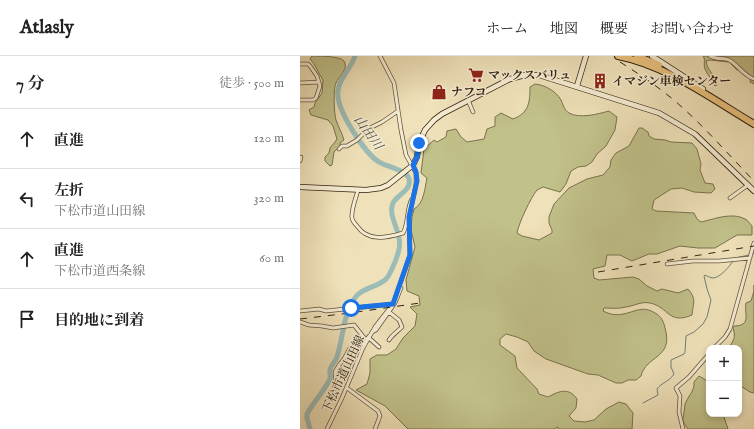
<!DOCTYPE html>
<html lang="ja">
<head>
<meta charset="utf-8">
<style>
	body { margin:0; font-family:"IM FELL English","Noto Serif JP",serif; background:#f2f2f2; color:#222 }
	.controls { position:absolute; right:12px; bottom:12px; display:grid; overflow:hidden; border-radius:8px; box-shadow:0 2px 6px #0003 }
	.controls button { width:36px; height:36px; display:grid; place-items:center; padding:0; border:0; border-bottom:1px solid #e0e0e0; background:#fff; color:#222; font:20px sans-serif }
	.stop { position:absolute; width:12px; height:12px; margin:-9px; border:3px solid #1a73e8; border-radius:50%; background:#fff }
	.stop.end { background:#1a73e8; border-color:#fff; box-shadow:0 1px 4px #0008 }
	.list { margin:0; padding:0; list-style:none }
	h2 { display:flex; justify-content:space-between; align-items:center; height:52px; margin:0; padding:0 16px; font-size:17px }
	h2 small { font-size:13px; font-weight:400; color:#767676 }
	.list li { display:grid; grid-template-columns:26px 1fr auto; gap:12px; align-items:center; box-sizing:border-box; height:60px; padding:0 16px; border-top:1px solid #e0e0e0 }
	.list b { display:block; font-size:15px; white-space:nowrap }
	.list p { margin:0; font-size:13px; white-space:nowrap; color:#767676 }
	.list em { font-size:13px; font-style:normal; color:#767676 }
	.icon { flex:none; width:22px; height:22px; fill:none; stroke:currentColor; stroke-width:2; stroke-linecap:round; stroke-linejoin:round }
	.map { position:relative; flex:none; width:454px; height:373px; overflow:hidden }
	header { display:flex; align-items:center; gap:24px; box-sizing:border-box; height:56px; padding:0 20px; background:#fff; border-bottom:1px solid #e0e0e0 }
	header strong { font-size:19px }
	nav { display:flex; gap:22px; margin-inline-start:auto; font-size:14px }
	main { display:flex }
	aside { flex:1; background:#fff }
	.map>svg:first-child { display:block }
	.green { fill:#c1c18a; stroke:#79724e }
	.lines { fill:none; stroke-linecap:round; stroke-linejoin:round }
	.stream { stroke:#717e75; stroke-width:1 }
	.river { stroke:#9cbcb7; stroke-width:5 }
	.street-casing { stroke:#60523c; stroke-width:4.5 }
	.secondary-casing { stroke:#312212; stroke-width:6 }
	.highway-casing { stroke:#312212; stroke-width:8 }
	.street { stroke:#f5ecd2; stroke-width:3 }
	.secondary { stroke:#f5ecd2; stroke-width:4.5 }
	.highway { stroke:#e8c07c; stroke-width:6 }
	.rail { stroke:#312212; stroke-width:1; stroke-dasharray:7 7; stroke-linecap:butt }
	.route { stroke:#1a73e8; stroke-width:5 }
	.labels { text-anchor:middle; stroke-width:3; stroke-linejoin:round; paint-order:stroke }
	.poi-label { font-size:12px; font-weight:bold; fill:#312212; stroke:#f5ecd2; text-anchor:start }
	.street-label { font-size:12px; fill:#312212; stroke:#f5ecd2 }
	.water-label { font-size:13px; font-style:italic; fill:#515044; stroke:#f5ecd2 }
</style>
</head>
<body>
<header>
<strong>Atlasly</strong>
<nav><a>ホーム</a><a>地図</a><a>概要</a><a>お問い合わせ</a></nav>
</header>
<main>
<aside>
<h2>7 分<small>徒歩 · 500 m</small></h2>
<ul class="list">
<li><svg class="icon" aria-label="ahead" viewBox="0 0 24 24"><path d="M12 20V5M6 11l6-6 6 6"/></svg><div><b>直進</b></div><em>120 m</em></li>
<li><svg class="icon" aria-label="left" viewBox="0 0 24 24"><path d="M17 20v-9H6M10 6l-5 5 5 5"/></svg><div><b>左折</b><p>下松市道山田線</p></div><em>320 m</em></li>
<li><svg class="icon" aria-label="ahead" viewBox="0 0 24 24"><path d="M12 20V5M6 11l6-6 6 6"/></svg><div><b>直進</b><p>下松市道西条線</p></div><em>60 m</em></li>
<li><svg class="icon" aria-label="arrive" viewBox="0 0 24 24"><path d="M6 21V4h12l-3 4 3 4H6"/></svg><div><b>目的地に到着</b></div></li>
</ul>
</aside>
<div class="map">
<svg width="454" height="373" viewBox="0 0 454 373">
	<rect width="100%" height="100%" fill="#efe1b9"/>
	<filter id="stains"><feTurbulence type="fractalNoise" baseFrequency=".005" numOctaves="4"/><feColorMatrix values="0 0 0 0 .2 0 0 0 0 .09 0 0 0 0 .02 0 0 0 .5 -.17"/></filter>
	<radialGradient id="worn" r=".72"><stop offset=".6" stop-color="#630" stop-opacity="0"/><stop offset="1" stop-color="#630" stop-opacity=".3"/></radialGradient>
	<!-- green -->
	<path class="green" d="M12 0C21 0 39 0 44 5 49 13 39 20 36 27 33 32 34 58 36 64 38 70 42 77 44 84L40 87V90L34 96 32 109 30 110 25 105V101L29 97 30 92 35 86 37 83 33 70 28 64 11 59 9 54 14 51 15 47 22 37 23 24C18 17 16 9 10 3Z
		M403 0H454V28L450 26 451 20 441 13 437 14 429 6 410 4 406 5C407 15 416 19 417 29L415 30C413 23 407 19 405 13 403 8 406 4 403 0Z
		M235 28C245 29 256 35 261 44 263 48 264 54 269 57 280 63 298 58 309 55L317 61 315 74 306 90 297 98 292 106 286 110 278 111 271 115 266 128 260 136 243 131C241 132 239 133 237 134 231 141 218 169 217 177L222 180 239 184 252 177V174L249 167V161L254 148 269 132 287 123 303 119 310 111 311 104 316 97 329 90 339 72H342L348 76 349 80 354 83 365 84 371 86 392 87 397 93 401 108 400 114 405 127 413 128 415 133 411 137 394 136 382 132 371 133 354 144 352 153 356 155 394 157 397 163 401 166C414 163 432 156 445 163 448 164 450 168 452 170V179H437L415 192H398L380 190 357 198H349L332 205 320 199H307L305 210 293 213 294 222 299 224 333 221 339 223 347 230 357 235 362 233 378 237 388 233C397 243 393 247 392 259 368 269 369 251 350 247 342 245 334 250 326 251 319 253 311 252 304 252L303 255C326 267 337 245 355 257 361 260 364 266 365 272 374 303 346 299 341 320L336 324H328L322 327H316L298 319 288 318 246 303 234 295 228 286 217 281 206 278 200 283V289L215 300 217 312 237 333 239 338 248 341C259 335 269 331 277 343L276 352 269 360 274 365 285 366 294 364 306 353 319 346 326 348 333 357 332 373H258V371L254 373H108L85 350 56 334 67 328 70 317V303L77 299H87L96 293 103 282 115 270 117 258 110 251 120 249 119 240 107 235 106 224 115 191 111 174 112 161 114 153C124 148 125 131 127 122L121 117 124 93 134 84 137 86 146 81 147 75 156 73 161 81 167 86 184 83 187 73 195 70V61L201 57 213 63C229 57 230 46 230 31Z
		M454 229V337L450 336 439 329V292H428C434 285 436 281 433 272L434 270C452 270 444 257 446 247L451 245 454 235Z
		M399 320 409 326V358H423L428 373H388C381 363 383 366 384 356 385 352 384 349 386 346 389 339 395 334 394 326Z"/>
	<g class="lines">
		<!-- stream -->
		<path class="stream" d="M453 198 454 197
			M435 202 449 199
			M343 347 358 339 357 333C361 327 370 325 374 318L371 311V304L384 298 385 296 386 280 394 276 403 268 407 261 411 244 407 233 404 220 405 219C407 220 409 221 412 222 419 223 430 210 433 205"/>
		<!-- river -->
		<path class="river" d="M10 373 7 362V358C13 347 23 336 29 325 32 321 29 318 30 314 31 309 36 305 37 301 43 282 43 260 54 243 61 232 75 232 85 224 90 220 92 212 95 206 98 198 101 190 99 182 98 172 88 158 93 147 97 139 112 134 109 123 107 114 87 111 79 106 65 98 35 52 38 35 39 22 51 13 55 0"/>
		<!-- street casing -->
		<g class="street-casing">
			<path id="street" d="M410 0C416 4 423 1 429 4 436 7 444 20 454 23
				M0 8H8L10 10 17 20 20 30 16 42 13 44H0
				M0 27 19 26
				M168 44 173 56
				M39 93 42 90H47L57 84 68 73 82 66 98 55
				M0 101H1L0 105
				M58 134C56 142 52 151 52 159 51 163 54 167 57 170 68 186 86 182 103 177 109 167 106 153 112 143
				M430 142 448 129
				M367 208 393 205H419L450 202
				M0 255 19 253 26 255 93 248
				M89 256 99 264 102 271C98 275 92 279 89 284
				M0 266 9 269 22 270 33 272 54 269 65 283H67L69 280
				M72 276 76 274 95 247 101 232
				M69 282 79 291
				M414 292 425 281 430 273 454 187
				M47 332 78 355 80 360 75 373
				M30 342 36 330 35 316 39 309 44 303 50 292 66 286
				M27 373 42 342 63 292 75 271 93 248 110 199 109 161 116 128V117L106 99 101 74 94 27 80 0
				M383 373 379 356 380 340 376 332 389 321 409 298"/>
		</g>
		<!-- secondary casing -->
		<g class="secondary-casing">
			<path id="secondary" d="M352 0 403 33
				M277 30 286 0
				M0 131 66 134 81 132 88 129 113 109 117 101 119 87 125 74 134 64 142 58 210 23 225 19H239L359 57 395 78 454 135"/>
		</g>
		<!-- highway casing -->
		<g class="highway-casing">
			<path id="highway" d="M318 0C366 9 412 43 454 68
				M337 0 359 9"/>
		</g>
		<!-- street -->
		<use href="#street" class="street"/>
		<!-- secondary -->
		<use href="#secondary" class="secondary"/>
		<!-- highway -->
		<use href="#highway" class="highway"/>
		<!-- rail -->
		<path class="rail" d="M320 6C339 18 357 30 375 45 403 69 428 98 454 125
			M298 216 454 190
			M0 263 50 257 120 247"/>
	</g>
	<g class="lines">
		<!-- route -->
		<path class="route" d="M51 252 93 248 110 199 109 161 117 125 116 116 113 109 117 101 119 87"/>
	</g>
	<!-- icons -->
	<defs>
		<g id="supermarket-bare" transform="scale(1.2)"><path d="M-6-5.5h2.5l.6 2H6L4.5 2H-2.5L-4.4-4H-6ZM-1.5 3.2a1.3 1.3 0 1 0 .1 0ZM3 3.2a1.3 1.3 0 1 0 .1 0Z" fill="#8f2418" stroke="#f5ecd2" stroke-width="2.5" paint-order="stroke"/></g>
		<g id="building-bare" transform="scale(1.2)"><path d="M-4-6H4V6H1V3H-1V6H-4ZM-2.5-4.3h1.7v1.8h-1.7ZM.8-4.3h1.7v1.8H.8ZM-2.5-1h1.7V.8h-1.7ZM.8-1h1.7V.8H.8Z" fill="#8f2418" stroke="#f5ecd2" stroke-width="2.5" paint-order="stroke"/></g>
		<g id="shop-bare" transform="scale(1.2)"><path d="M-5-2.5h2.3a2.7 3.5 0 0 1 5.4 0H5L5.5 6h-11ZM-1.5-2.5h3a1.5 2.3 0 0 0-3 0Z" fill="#8f2418" stroke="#f5ecd2" stroke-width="2.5" paint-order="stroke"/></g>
	</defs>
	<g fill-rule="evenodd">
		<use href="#supermarket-bare" x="176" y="19"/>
		<use href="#building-bare" x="300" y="25"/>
		<use href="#shop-bare" x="139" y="36"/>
	</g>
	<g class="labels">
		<!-- poi labels -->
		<g class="poi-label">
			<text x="188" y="23">マックスバリュ</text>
			<text x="312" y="29">イマジン車検センター</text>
			<text x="151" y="40">ナフコ</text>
		</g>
		<!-- street labels -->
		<g class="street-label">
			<text transform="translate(43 318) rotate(-65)" y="4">下松市道山田線</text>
		</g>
		<!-- water labels -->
		<g class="water-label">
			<text transform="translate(69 76) rotate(54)" y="5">山田川</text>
		</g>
	</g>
	<rect width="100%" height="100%" filter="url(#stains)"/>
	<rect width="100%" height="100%" fill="url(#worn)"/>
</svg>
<div class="controls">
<button>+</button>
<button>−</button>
</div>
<div class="stop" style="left:51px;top:252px"></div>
<div class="stop end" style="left:119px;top:87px"></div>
</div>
</main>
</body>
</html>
